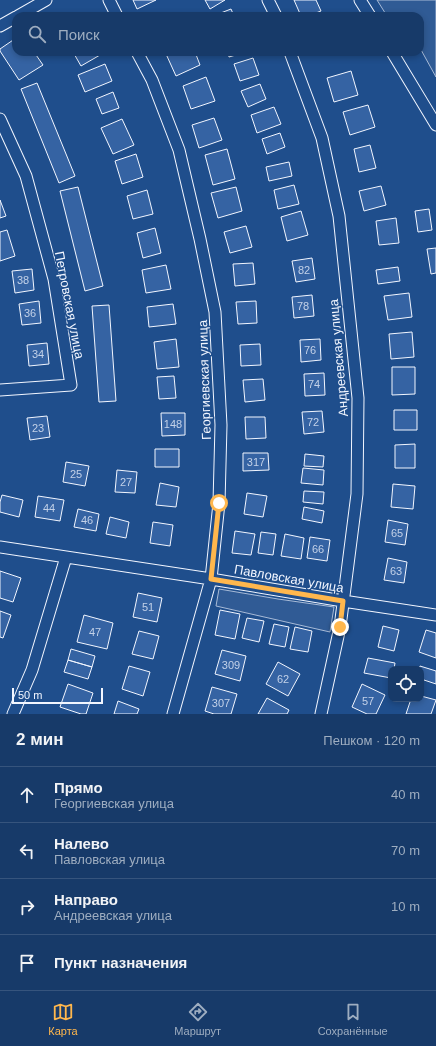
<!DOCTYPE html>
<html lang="ru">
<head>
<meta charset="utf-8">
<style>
	body { margin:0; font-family:Helvetica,sans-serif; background:#20416f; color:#f1f3f6 }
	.controls { position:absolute; right:12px; bottom:12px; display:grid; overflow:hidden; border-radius:8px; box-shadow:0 2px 6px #0003 }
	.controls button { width:36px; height:36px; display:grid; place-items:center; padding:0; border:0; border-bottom:1px solid #36547d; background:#173a69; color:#f1f3f6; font:20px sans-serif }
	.scale { position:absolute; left:12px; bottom:10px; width:91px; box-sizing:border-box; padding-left:4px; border:2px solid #f2f6ff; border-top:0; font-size:11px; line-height:14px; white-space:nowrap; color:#f2f6ff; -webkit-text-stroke:3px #1f4e8c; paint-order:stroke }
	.stop { position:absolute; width:12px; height:12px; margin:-9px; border:3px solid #ffb74d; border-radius:50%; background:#fff }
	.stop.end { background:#ffb74d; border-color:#fff; box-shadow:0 1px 4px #0008 }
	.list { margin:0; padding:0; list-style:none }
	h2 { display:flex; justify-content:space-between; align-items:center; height:52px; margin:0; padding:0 16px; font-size:17px }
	h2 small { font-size:13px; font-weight:400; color:#9eadc0 }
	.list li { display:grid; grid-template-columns:26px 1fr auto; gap:12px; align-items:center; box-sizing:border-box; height:56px; padding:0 16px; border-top:1px solid #36547d }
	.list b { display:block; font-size:15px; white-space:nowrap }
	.list p { margin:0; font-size:13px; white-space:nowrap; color:#9eadc0 }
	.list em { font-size:13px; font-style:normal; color:#9eadc0 }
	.icon { flex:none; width:22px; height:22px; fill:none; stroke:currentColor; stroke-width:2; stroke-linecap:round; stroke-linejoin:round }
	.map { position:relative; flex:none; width:436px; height:714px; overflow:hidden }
	.search { position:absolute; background:#173a69; box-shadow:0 2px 6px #0003; left:12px; right:12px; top:12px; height:44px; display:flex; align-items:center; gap:10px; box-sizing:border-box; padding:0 14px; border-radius:12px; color:#9eadc0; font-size:15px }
	.sheet { height:276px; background:#173a69 }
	nav { display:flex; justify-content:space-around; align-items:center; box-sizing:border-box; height:56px; border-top:1px solid #36547d; background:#173a69; font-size:11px; color:#9eadc0 }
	nav a { display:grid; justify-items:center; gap:2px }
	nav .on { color:#ffb74d }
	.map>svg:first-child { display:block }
	.built { fill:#305b95; stroke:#a8bbd7 }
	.building { fill:#3563a3; stroke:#f2f6ff }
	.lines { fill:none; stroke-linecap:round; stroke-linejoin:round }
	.street-casing { stroke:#f2f6ff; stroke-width:13 }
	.street { stroke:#1f4e8c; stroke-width:11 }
	.route { stroke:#ffb74d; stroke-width:5 }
	.labels { text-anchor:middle; stroke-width:3; stroke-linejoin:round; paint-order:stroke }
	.number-label { font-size:11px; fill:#c3d1e8 }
	.street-label { font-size:13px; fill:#f2f6ff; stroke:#1f4e8c }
</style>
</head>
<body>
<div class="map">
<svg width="436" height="714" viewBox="0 0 436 714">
	<rect width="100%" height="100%" fill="#1f4e8c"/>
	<!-- built -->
	<path class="built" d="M377 0H436V77L420 48V16H387Z
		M219 589 278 599 334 607 330 632 216 606Z"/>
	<!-- building -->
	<path class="building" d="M133 0H156L137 9Z
		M205 0H225L210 9Z
		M294 0H316L321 11 308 16H301Z
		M231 9 234 16H213Z
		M16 38V52H34L43 65 19 80 0 51V49Z
		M73 52H99L100 55 81 66Z
		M169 52H195L200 65 176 76 166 54Z
		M228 52H246L229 57Z
		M253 58 259 75 240 81 234 64Z
		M105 64 112 81 85 92 78 75Z
		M351 71 358 95 334 102 327 78Z
		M206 77 215 101 191 109 183 86Z
		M37 83 75 176 59 183 21 89Z
		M260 84 266 99 248 107 241 91Z
		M113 92 119 108 102 114 96 99Z
		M368 105 375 127 350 135 343 112Z
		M274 107 281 124 257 133 251 115Z
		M214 118 222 140 199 148 192 125Z
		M122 119 134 145 113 154 101 128Z
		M280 133 285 147 267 154 262 139Z
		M370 145 376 168 359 172 354 149Z
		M227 149 235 179 213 185 205 155Z
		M136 154 143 177 122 184 115 161Z
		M289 162 292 176 269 181 266 167Z
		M294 185 299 204 278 209 274 190Z
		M381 186 386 205 364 211 359 191Z
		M78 187 103 286 85 291 60 191Z
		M236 187 242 211 218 218 211 193Z
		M147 190 153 214 133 219 127 196Z
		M0 200 6 216 0 218Z
		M429 209 432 230 418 232 415 211Z
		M301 211 308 235 287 241 281 217Z
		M396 218 399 243 379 245 376 221Z
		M246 226 252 247 230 253 224 232Z
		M155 228 161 253 143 258 137 233Z
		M7 230 15 256 0 261V232Z
		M436 248V273L431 274 427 249Z
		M312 258 315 279 296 282 292 261Z
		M253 263 255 284 235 286 233 264Z
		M166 265 171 289 146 293 142 270Z
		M398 267 400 281 378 284 376 270Z
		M32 269 34 290 15 293 12 271Z
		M409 293 412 317 388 320 384 296Z
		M312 295 314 316 294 318 292 297Z
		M39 301 41 323 22 325 19 304Z
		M256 301 257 323 238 324 236 302Z
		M173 304 176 324 149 327 147 307Z
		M109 305 116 401 99 402 92 306Z
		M412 332 414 357 391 359 389 334Z
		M176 339 179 367 157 369 154 342Z
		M320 339 321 360 301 362 300 340Z
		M47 343 49 364 29 366 27 345Z
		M260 344 261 365 241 366 240 345Z
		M392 367H415V394L392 395Z
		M324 373 325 395 305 396 304 374Z
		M174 376 176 398 159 399 157 377Z
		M263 379 265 400 245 402 243 380Z
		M394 410H417V430H394Z
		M322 411 324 432 304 434 302 412Z
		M161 413H185V435L162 436Z
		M47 416 50 437 30 440 27 418Z
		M245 417H265L266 438 246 439Z
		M415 444V468H395V445Z
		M155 449H179V467H155Z
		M243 453H268L269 470 243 471Z
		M305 454 324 456 323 467 304 466Z
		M66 462 89 466 85 486 63 482Z
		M303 468 324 470 323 485 301 483Z
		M117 470 137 472 135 493 115 492Z
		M160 483 179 487 176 507 156 505Z
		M393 484 415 486 413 509 391 507Z
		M304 491 324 492 323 504 303 502Z
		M247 493 267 496 263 517 244 514Z
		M2 495 23 500 19 517 0 512V502Z
		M38 496 64 500 60 521 35 517Z
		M304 507 324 511 322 523 302 519Z
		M78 509 99 514 96 531 74 527Z
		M110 517 129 522 126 538 106 534Z
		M388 520 408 524 405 545 385 542Z
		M153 522 173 525 170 546 150 543Z
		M235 531 255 534 251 555 232 553Z
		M261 532 276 534 273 555 258 553Z
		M285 534 304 538 301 559 281 556Z
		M310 537 330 540 327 561 307 558Z
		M388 558 407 562 404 583 384 580Z
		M0 571 21 578 13 602 0 598Z
		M138 593 162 598 157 622 133 617Z
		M220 610 240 614 235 639 215 635Z
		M0 611 11 615 3 638 0 637Z
		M84 615 113 623 107 649 77 642Z
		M247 618 264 621 259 642 242 638Z
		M274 624 289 627 285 647 269 644Z
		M383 626 399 630 394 651 378 647Z
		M295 627 312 631 308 652 290 649Z
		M426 630 436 633V658L419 652Z
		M139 631 159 636 153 659 132 654Z
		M71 649 95 656 92 667 68 660Z
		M222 650 246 656 240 681 215 674Z
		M368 658 395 663 394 669H391V678L364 673Z
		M68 660 92 667 88 679 64 672Z
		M278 662 300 674 288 696 266 684Z
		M129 666 150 672 143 696 122 689Z
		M420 666 436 671V684L421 679V669H419Z
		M68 684 93 693 86 714H81L60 707Z
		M362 684 385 695 376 714H367L352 707Z
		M212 687 237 694 231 714H214L205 711Z
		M421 696 436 700 431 714H406L411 699H421Z
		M267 698 289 710 287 714H258Z
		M118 701 139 709 137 714H114Z"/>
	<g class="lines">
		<!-- street casing -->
		<g class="street-casing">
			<path id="street" d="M109 0 117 16
				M268 0 276 16
				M360 0 370 16
				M18 16 46 0
				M0 26 16 17
				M137 52 152 80 179 150 200 239 215 312 221 425 219 503 211 579 173 714
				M290 52 322 138 339 216 358 398 357 494 340 627 321 714
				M392 52 436 125
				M0 119 26 176 54 279 71 385 0 390
				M0 547 211 579 343 601 436 615
				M13 714 32 670 66 557"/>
		</g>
		<!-- street -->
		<use href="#street" class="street"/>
	</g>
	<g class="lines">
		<!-- route -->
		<path class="route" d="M219 503 211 579 343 601 340 627"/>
	</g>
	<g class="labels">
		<!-- number labels -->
		<g class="number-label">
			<text x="304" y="274">82</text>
			<text x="23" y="284">38</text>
			<text x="303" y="310">78</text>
			<text x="30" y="317">36</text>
			<text x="310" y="354">76</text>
			<text x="38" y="358">34</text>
			<text x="314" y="388">74</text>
			<text x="313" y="426">72</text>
			<text x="173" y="428">148</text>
			<text x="38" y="432">23</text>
			<text x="256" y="466">317</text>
			<text x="76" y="478">25</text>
			<text x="126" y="486">27</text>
			<text x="49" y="512">44</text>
			<text x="87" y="524">46</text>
			<text x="397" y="537">65</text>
			<text x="318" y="553">66</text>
			<text x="396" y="575">63</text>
			<text x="148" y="611">51</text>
			<text x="95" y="636">47</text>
			<text x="231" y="669">309</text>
			<text x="283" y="683">62</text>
			<text x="368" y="705">57</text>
			<text x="221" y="707">307</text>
		</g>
		<!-- street labels -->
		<g class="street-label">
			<text transform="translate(70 305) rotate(79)" y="5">Петровская улица</text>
			<text transform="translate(338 358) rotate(-95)" y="5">Андреевская улица</text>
			<text transform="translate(204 380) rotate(-92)" y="5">Георгиевская улица</text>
			<text transform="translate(289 578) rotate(10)" y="5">Павловская улица</text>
		</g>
	</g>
</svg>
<div class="controls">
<button><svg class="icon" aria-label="locate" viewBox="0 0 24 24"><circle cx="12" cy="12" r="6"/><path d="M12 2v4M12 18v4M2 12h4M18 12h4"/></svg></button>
</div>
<div class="scale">50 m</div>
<div class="stop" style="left:219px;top:503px"></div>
<div class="stop end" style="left:340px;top:627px"></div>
<div class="search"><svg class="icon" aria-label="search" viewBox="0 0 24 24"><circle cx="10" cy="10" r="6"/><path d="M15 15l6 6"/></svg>Поиск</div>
</div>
<section class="sheet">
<h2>2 мин<small>Пешком · 120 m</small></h2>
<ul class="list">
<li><svg class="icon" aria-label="ahead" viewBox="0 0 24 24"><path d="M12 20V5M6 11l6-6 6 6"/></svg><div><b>Прямо</b><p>Георгиевская улица</p></div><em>40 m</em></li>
<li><svg class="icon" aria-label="left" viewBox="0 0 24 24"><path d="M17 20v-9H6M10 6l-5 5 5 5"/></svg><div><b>Налево</b><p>Павловская улица</p></div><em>70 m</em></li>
<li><svg class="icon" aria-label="right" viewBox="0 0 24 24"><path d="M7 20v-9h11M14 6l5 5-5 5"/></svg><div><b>Направо</b><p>Андреевская улица</p></div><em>10 m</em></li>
<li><svg class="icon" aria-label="arrive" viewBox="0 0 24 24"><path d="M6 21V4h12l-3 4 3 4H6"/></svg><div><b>Пункт назначения</b></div></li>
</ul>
</section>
<nav>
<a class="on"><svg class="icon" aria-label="map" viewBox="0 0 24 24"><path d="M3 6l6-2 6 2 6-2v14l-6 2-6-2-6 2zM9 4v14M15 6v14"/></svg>Карта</a>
<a><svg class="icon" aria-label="directions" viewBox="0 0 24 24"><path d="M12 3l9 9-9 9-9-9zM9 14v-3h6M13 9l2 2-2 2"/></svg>Маршрут</a>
<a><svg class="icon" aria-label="saved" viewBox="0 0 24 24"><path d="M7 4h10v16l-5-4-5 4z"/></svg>Сохранённые</a>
</nav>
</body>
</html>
